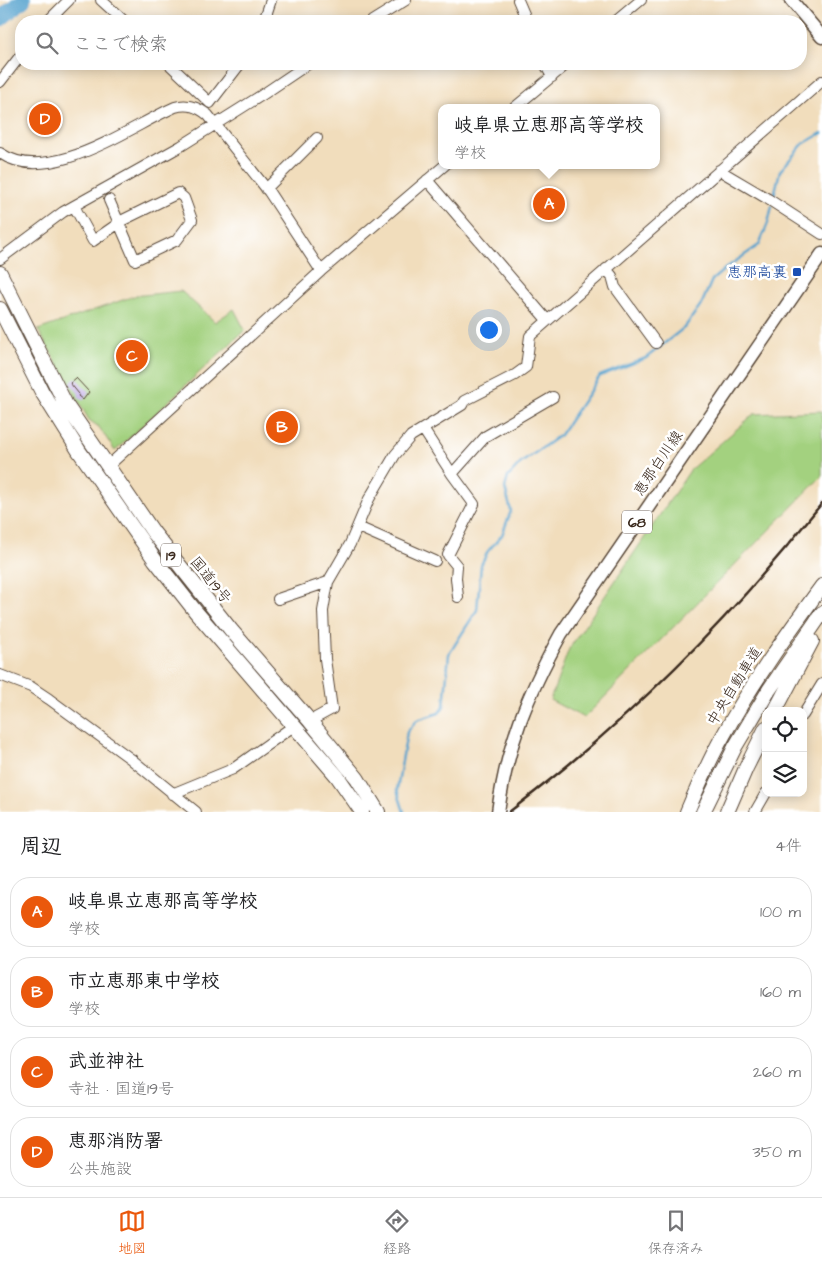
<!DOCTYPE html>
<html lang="ja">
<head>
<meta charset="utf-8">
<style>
	body { margin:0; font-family:"Architects Daughter","Klee One",sans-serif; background:#f2f2f2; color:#202124 }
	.controls { position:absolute; right:15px; bottom:15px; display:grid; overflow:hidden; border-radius:10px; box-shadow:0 2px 12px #0003 }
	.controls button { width:45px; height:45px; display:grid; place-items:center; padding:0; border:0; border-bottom:1px solid #e0e0e0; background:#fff; color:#202124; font:25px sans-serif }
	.you { position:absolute; left:488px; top:329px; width:18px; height:18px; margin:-12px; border:4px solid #fff; border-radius:50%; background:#1a73e8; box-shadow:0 0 0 8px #1a73e833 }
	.badge { display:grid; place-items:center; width:32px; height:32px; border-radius:50%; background:#ea580c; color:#fff; font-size:16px; font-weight:700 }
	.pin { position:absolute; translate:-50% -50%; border:2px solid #fff; box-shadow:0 1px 5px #0006 }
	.popup { position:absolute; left:438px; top:104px; width:222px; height:65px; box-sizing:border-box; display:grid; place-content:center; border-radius:10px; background:#fff; filter:drop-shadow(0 1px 4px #0005); font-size:16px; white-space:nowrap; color:#757577 }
	.popup b { font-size:19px; color:#202124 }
	.popup::after { content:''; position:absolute; left:50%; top:100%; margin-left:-10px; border:10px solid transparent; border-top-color:#fff }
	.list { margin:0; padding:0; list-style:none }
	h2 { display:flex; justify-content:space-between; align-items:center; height:65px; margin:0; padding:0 20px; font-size:21px }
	h2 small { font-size:16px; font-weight:400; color:#757577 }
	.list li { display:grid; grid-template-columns:32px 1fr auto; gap:15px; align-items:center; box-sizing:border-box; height:70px; margin:0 10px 10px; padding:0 10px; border:1px solid #e0e0e0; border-radius:20px }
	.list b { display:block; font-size:19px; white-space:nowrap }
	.list p { margin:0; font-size:16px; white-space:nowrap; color:#757577 }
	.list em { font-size:16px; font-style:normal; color:#757577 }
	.icon { flex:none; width:28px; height:28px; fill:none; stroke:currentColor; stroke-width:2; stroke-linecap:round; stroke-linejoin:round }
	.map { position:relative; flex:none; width:822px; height:812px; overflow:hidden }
	.search { position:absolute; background:#fff; box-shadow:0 2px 12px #0003; left:15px; right:15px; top:15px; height:55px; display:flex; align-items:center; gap:12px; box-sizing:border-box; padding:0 18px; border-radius:20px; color:#757577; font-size:19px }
	.sheet { height:385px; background:#fff }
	nav { display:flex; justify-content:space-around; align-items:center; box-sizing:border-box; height:70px; border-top:1px solid #e0e0e0; background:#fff; font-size:14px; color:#757577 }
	nav a { display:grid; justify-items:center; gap:2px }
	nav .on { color:#ea580c }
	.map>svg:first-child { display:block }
	.green { fill:#a3d17f; stroke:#6f7e4e }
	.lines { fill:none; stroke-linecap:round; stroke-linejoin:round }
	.stream { stroke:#55a2ce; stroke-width:2.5 }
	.river { stroke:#55a2ce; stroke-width:16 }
	.building { fill:#bca4e4 }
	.minor-casing { stroke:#564536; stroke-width:12 }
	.major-casing { stroke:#564536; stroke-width:15 }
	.highway-casing { stroke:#564536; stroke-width:16 }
	.minor { stroke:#fff; stroke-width:10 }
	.major { stroke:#fff; stroke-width:12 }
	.highway { stroke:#fff; stroke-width:14 }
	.rail { stroke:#3b2a1e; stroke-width:2.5 }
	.transit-dot { fill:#1a4fb4; stroke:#fff; stroke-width:2 }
	.labels { text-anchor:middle; stroke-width:5; stroke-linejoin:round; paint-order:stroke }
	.shield { fill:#fff; stroke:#766a62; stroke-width:1 }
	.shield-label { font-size:14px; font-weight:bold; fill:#3b2a1e }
	.transit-label { font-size:15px; fill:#164399; stroke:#fff; text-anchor:end }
	.street-label { font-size:15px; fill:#3b2a1e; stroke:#fff }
</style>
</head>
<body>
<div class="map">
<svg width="822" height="812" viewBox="0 0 822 812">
	<rect width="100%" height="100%" fill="#fff"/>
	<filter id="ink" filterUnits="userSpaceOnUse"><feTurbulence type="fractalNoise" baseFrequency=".02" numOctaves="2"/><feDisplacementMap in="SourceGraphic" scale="10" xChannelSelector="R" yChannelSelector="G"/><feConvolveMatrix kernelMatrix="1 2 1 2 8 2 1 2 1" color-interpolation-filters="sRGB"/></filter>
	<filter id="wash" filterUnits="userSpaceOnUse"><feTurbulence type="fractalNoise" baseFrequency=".0096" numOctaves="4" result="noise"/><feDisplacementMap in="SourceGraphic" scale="20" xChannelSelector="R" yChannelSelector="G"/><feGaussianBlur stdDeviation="1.12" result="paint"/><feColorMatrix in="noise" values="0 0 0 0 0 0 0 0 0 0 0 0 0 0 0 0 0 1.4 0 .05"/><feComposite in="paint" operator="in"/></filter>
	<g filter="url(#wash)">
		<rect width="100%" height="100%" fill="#f1ddbc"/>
		<!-- green -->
		<path class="green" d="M181 291 215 322 234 309 245 330 115 451 99 427 89 420 38 330 134 296Z
			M822 411V476L584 718 550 700 569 649 691 469 754 414Z"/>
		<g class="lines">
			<!-- stream -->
			<path class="stream" d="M773 200 780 171 803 144 822 133
				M404 812 397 790 407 732 417 720 439 713 444 706 449 654 477 610 481 565 488 551 502 535 511 511 505 488 508 477 521 463 560 435 600 376 646 358 685 327 702 303 712 280 726 268 759 245 768 223 772 206"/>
			<!-- river -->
			<path class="river" d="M0 19 23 0"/>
		</g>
		<g id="blocks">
			<!-- building -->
			<path class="building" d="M125 343 140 355 133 365 118 353Z
				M76 378 89 392 83 400 78 396 79 394 70 383Z"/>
		</g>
	</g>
	<g filter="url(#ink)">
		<use href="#blocks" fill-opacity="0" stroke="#564536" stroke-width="1"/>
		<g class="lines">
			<!-- minor casing -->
			<g class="minor-casing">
				<path id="minor" d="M101 0 124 21
					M518 0 527 21
					M48 21 69 0
					M264 21 271 0
					M372 21 406 0
					M616 21 641 0
					M169 64 210 103 240 64
					M545 64 552 77
					M0 82 21 55
					M514 108 567 64
					M0 153C49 187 129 127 175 107 188 103 198 107 208 115L269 192 321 271
					M719 170 768 199 822 234
					M427 180 547 320
					M266 189 317 138
					M74 206 93 241 119 223 123 220 178 193 184 198 192 220 177 240 135 260 109 200
					M0 259 63 212 181 146 262 95 308 64
					M606 269 612 276 615 287 656 343
					M423 429 452 474
					M107 467 321 271 445 165
					M358 527 435 561
					M458 597 456 578 457 566 448 555 474 504 452 474 486 436 553 397
					M278 599 328 582
					M0 675 31 687 49 699 131 759 196 812
					M803 715 822 684
					M310 721 332 709 325 659 323 611 328 582 350 544 369 499 395 455 411 436 462 405 464 401 515 375 526 367 530 336 822 81
					M172 794 233 769 295 725
					M755 812 766 793"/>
			</g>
			<!-- major casing -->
			<g class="major-casing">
				<path id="major" d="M791 0 822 37
					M498 812C507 744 528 694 561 634L822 254"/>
			</g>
			<!-- highway casing -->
			<g class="highway-casing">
				<path id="highway" d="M0 273 66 405 153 532 231 630 310 721 357 778 378 812
					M0 309 42 392 79 451 155 560 196 612 337 776 362 812
					M775 711 812 641
					M687 812C698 786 709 760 723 736 752 683 787 634 822 586
					M703 812 735 747 769 690 822 613
					M727 812 746 768 766 728"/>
			</g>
			<!-- minor -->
			<use href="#minor" class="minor"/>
			<!-- major -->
			<use href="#major" class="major"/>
			<!-- highway -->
			<use href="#highway" class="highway"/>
			<!-- rail -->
			<path class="rail" d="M509 812C531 795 553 778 574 760 666 683 748 597 822 503"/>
		</g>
	</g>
	<!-- markers -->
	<rect class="transit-dot" x="792" y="267" width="10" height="10" rx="2.5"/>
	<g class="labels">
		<!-- shield labels -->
		<g class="shield">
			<rect x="622" y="510.5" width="30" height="23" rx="4"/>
			<rect x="161" y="543.5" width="20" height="23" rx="4"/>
		</g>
		<g class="shield-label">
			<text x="637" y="527">68</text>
			<text x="171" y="560">19</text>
		</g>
		<!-- transit labels -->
		<g class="transit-label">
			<text x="787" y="277">恵那高裏</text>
		</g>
		<!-- street labels -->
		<g class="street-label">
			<text transform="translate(658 463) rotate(-56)" y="5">恵那白川線</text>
			<text transform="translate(211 580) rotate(51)" y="5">国道19号</text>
			<text transform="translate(734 686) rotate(-58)" y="5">中央自動車道</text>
		</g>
	</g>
</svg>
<div class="controls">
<button><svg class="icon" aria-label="locate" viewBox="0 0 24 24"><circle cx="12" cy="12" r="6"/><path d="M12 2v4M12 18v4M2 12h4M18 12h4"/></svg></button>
<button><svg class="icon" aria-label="layers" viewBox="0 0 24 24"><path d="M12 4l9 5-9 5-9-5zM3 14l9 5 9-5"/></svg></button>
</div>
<div class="you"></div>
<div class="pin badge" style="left:549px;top:204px">A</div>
<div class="popup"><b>岐阜県立恵那高等学校</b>学校</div>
<div class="pin badge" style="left:282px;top:427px">B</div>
<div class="pin badge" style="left:132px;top:356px">C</div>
<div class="pin badge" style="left:45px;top:119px">D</div>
<div class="search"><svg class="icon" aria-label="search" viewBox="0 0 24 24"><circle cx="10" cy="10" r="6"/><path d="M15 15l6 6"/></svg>ここで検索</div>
</div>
<section class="sheet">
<h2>周辺<small>4件</small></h2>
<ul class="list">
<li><span class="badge">A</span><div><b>岐阜県立恵那高等学校</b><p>学校</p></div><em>100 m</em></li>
<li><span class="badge">B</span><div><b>市立恵那東中学校</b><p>学校</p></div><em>160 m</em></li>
<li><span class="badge">C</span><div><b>武並神社</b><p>寺社 · 国道19号</p></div><em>260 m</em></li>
<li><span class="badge">D</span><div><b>恵那消防署</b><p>公共施設</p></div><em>350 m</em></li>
</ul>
</section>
<nav>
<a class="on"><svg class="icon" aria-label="map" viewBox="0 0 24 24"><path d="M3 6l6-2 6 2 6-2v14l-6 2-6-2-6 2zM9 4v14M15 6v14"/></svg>地図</a>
<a><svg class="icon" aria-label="directions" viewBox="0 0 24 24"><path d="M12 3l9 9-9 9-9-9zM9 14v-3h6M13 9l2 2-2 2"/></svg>経路</a>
<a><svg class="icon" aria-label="saved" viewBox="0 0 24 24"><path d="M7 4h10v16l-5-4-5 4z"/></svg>保存済み</a>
</nav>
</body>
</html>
